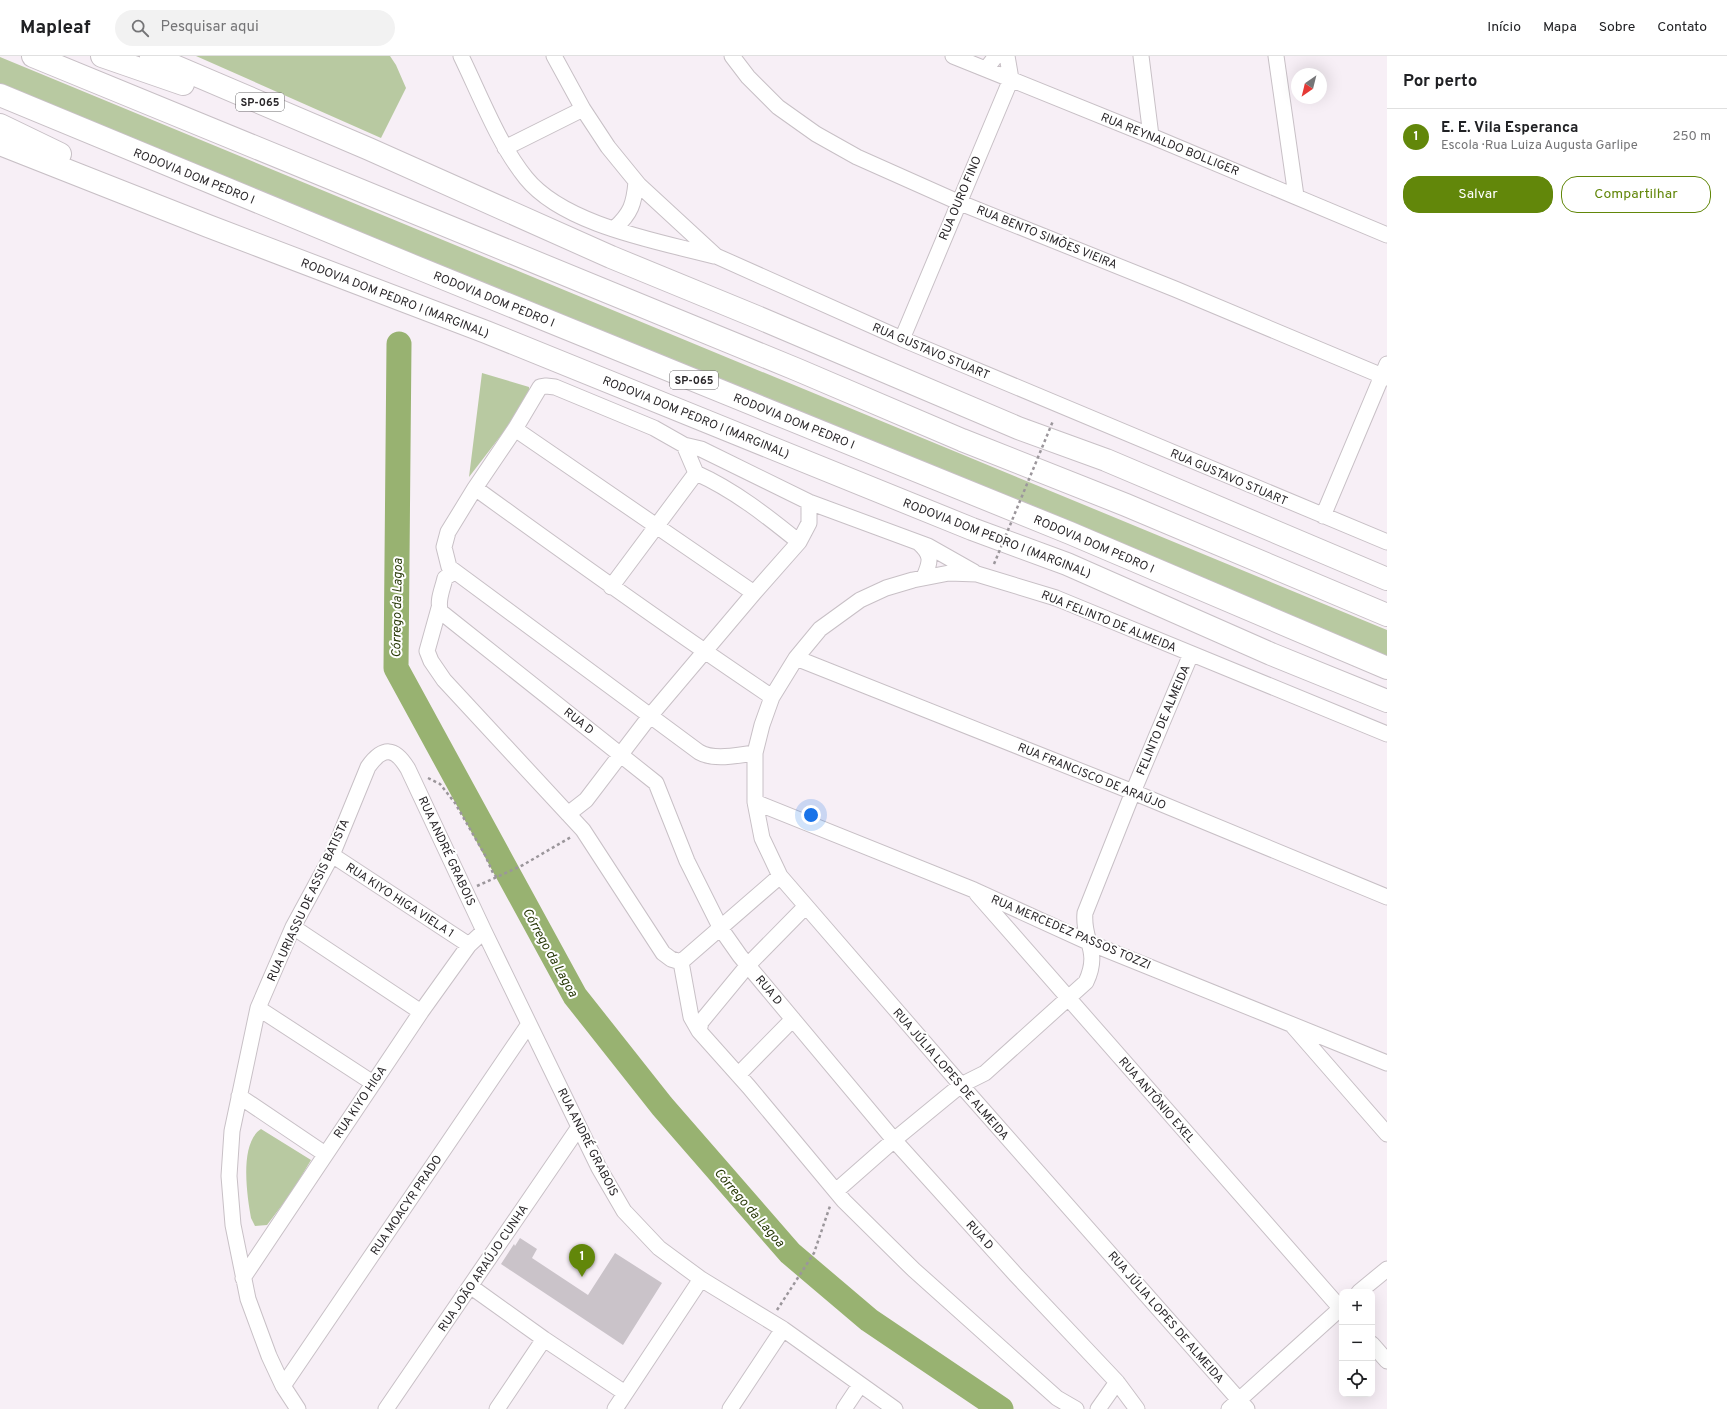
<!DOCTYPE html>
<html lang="pt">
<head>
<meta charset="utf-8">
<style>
	body { margin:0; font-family:Overpass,sans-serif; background:#f2f2f2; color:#202124 }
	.controls { position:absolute; right:12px; bottom:12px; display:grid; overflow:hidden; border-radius:8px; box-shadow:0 4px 16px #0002 }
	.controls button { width:36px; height:36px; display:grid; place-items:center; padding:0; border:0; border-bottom:1px solid #e0e0e0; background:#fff; color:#202124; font:20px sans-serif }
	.compass { position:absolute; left:1291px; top:12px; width:36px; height:36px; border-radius:50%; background:#fff; box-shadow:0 4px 16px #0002; rotate:215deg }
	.you { position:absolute; left:811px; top:759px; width:14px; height:14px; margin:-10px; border:3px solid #fff; border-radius:50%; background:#1a73e8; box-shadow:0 0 0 6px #1a73e833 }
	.badge { display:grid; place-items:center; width:26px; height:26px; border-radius:50%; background:#62870a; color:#fff; font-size:13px; font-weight:700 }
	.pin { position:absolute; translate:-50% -33px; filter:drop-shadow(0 1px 2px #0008) }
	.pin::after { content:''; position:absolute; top:21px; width:14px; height:12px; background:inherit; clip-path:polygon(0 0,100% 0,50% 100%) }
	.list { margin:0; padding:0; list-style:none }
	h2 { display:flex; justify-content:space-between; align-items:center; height:52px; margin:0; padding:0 16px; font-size:17px }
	h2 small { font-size:13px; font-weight:400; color:#757577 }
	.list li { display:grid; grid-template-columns:26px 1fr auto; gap:12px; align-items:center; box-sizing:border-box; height:56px; padding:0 16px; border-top:1px solid #e0e0e0 }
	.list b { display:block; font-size:15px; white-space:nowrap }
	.list p { margin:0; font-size:13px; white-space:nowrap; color:#757577 }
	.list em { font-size:13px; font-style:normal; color:#757577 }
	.actions { display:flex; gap:8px; padding:12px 16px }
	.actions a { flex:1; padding:9px 0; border:1px solid #62870a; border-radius:16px; text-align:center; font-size:14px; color:#62870a }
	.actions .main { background:#62870a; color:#fff }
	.icon { flex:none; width:22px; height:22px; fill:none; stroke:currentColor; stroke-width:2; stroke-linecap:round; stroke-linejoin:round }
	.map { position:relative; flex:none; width:1387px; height:1353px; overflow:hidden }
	header { display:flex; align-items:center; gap:24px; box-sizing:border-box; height:56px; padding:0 20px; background:#fff; border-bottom:1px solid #e0e0e0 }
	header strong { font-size:19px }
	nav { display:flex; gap:22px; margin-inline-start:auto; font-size:14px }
	.search { width:280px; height:36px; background:#f2f2f2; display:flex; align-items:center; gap:10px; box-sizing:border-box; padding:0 14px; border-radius:22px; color:#757577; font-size:15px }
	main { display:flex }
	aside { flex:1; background:#fff }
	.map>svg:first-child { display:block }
	.green { fill:#b8c9a1 }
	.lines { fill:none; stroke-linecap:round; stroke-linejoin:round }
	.river { stroke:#98b271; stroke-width:25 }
	.building { fill:#cac3c9 }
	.street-casing { stroke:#c8c0c6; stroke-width:17 }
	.highway-casing { stroke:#c8c0c6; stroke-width:24 }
	.path { stroke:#9b969b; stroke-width:2.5; stroke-dasharray:3 3; stroke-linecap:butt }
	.street { stroke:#fff; stroke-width:15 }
	.highway { stroke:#fff; stroke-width:22 }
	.path-bridge { stroke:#9b969b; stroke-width:2.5; stroke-dasharray:3 3; stroke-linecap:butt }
	.labels { text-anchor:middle; stroke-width:4; stroke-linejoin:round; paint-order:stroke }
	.shield { fill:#fff; stroke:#6a686a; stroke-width:1 }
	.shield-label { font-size:11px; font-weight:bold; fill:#2a272a }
	.street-label { font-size:12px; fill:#2a272a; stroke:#fff }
	.water-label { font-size:13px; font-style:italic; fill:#283908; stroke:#fff }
</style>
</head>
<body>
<header>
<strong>Mapleaf</strong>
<div class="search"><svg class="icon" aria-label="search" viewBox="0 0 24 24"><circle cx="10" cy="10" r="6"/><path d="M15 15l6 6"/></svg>Pesquisar aqui</div>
<nav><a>Início</a><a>Mapa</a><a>Sobre</a><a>Contato</a></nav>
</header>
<main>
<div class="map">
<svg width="1387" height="1353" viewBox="0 0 1387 1353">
	<rect width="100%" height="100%" fill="#f7eff6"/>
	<!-- green -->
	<path class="green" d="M196 0H390L396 9 406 32 381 82Z
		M0 1 1387 574V600L0 28Z
		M482 317 529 331V343L469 421Z
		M261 1073 311 1104 292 1136 267 1169 255 1170 251 1162C247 1140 239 1087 261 1073Z"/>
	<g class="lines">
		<!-- river -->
		<path class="river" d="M399 288 396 612 575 940 662 1050 790 1197 869 1264 1001 1353"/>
	</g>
	<!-- building -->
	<path class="building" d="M520 1182 537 1193 532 1202 588 1239 615 1197 662 1227 623 1289 501 1208 514 1188 515 1190Z"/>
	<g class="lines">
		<!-- street casing -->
		<g class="street-casing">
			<path id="street" d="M461 0C480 39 499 89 526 122 564 169 657 185 714 200
				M554 0 583 53 608 91 639 129 716 200 902 283 1387 486
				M732 0 748 21 778 51 816 78 857 101 958 146 1175 233 1387 322
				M953 0 1151 80 1387 179
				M1141 0 1151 80
				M1276 0 1296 140
				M986 13 996 0
				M505 92 583 53
				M615 172C631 157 634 148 636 126
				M902 283 1011 23 1007 0
				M515 373 754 537
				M684 389 696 417C734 434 767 460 799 486
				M475 432C573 503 672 574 772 641
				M1323 460 1387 308
				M919 487C932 499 931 505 924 521
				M454 516 445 522C443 532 436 546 441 556L656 727 687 805 721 873 740 900 894 1084 1016 1219 1117 1326 1137 1353
				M611 531 696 417
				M439 552 427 595 431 605 444 624 583 774 663 897 671 903 681 906
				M796 602 1133 736 1387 841
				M755 697C737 699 715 705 699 696L449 511 444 491 448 476 475 432 515 373 540 331 546 330 555 331 654 372 684 389 701 393 809 446 928 490 974 516
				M755 746 974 834 1090 887 1387 1007
				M568 758 586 744 650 660 754 537 799 486 809 467V446
				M332 799 469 889
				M977 838 1342 1254
				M805 851 748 909 701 966 699 975 749 1031 844 1145 914 1214 1057 1342 1076 1353
				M293 871 421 956
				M681 906 780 820
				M681 906 691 961 699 975
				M258 952 373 1027
				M1292 969 1387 1078
				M738 1019 793 963
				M239 1040 325 1098
				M836 1135 894 1084 961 1029 985 1017 1086 926C1101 894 1082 885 1085 857L1133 736 1191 598
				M243 1222 421 956 469 889 484 875
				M470 1230 544 1283 625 1337
				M1359 1236 1387 1213
				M1372 1288 1387 1305
				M283 1330 529 968
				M298 1353 283 1330 269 1300 248 1243 233 1169 229 1120 232 1075 258 952 293 871 332 799 368 711C383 690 395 691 408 713L484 875 599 1112 624 1155 659 1192 701 1223 783 1273 895 1353
				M386 1353 579 1071
				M497 1353 544 1283
				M615 1353 701 1223
				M730 1353 783 1273
				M844 1353 860 1329
				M1098 1353 1117 1326
				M1229 1353 1342 1251
				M1247 1353 961 1029 780 820 762 782 755 746V697L762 669 772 641 796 602 820 573 860 544 886 532 913 524 949 517 977 518 1056 542 1387 678"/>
		</g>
		<!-- highway casing -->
		<g class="highway-casing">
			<path id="highway" d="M33 0 798 314 962 384 1126 449 1387 559
				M102 0 183 28
				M151 0 369 93 611 201 757 261 1018 372 1106 404 1387 523
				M0 39 406 207 1070 477 1387 612
				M0 69 60 98
				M0 88 208 170 486 276 972 473 1067 508 1271 598 1387 645"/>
		</g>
		<!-- path -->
		<path class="path" d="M428 722 440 728 455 747 485 799 493 817 497 822
			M477 830 523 809 571 781
			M777 1254 814 1197 830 1150"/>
		<!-- street -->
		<use href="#street" class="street"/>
		<!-- highway -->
		<use href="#highway" class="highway"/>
		<!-- path-bridge -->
		<path class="path-bridge" d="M994 508 1053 365"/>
	</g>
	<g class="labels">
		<!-- shield labels -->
		<g class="shield">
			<rect x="236" y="37" width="48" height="18" rx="3"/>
			<rect x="670" y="315" width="48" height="18" rx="3"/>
		</g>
		<g class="shield-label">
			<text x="260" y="50">SP-065</text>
			<text x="694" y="328">SP-065</text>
		</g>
		<!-- street labels -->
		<g class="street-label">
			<text transform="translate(1170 88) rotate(22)" y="4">RUA REYNALDO BOLLIGER</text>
			<text transform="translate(194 120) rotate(22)" y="4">RODOVIA DOM PEDRO I</text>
			<text transform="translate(960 142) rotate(-67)" y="4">RUA OURO FINO</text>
			<text transform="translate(1047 181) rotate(22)" y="4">RUA BENTO SIMÕES VIEIRA</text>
			<text transform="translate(395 242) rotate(21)" y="4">RODOVIA DOM PEDRO I (MARGINAL)</text>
			<text transform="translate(494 243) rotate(22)" y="4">RODOVIA DOM PEDRO I</text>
			<text transform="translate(931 295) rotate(23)" y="4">RUA GUSTAVO STUART</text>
			<text transform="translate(696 361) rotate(22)" y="4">RODOVIA DOM PEDRO I (MARGINAL)</text>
			<text transform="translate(794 365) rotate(22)" y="4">RODOVIA DOM PEDRO I</text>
			<text transform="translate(1229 421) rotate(23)" y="4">RUA GUSTAVO STUART</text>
			<text transform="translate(997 482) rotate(21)" y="4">RODOVIA DOM PEDRO I (MARGINAL)</text>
			<text transform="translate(1094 488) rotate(23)" y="4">RODOVIA DOM PEDRO I</text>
			<text transform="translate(1109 565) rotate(22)" y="4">RUA FELINTO DE ALMEIDA</text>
			<text transform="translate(1163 664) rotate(-67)" y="4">FELINTO DE ALMEIDA</text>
			<text transform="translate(579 665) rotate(38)" y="4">RUA D</text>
			<text transform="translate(1092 720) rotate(22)" y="4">RUA FRANCISCO DE ARAÚJO</text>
			<text transform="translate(447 795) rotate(65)" y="4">RUA ANDRÉ GRABOIS</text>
			<text transform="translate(308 844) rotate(-65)" y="4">RUA URIASSU DE ASSIS BATISTA</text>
			<text transform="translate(400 844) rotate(33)" y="4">RUA KIYO HIGA VIELA 1</text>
			<text transform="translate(1071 876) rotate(23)" y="4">RUA MERCEDEZ PASSOS TOZZI</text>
			<text transform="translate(769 934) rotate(50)" y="4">RUA D</text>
			<text transform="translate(951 1018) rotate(49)" y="4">RUA JÚLIA LOPES DE ALMEIDA</text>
			<text transform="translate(1157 1044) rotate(49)" y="4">RUA ANTÔNIO EXEL</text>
			<text transform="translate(360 1046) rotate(-56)" y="4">RUA KIYO HIGA</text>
			<text transform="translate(588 1086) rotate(63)" y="4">RUA ANDRÉ GRABOIS</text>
			<text transform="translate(406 1149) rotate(-56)" y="4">RUA MOACYR PRADO</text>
			<text transform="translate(980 1179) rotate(48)" y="4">RUA D</text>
			<text transform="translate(483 1212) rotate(-56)" y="4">RUA JOÃO ARAÚJO CUNHA</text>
			<text transform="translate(1166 1261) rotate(49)" y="4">RUA JÚLIA LOPES DE ALMEIDA</text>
		</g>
		<!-- water labels -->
		<g class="water-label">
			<text transform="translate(396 552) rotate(-89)" y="5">Córrego da Lagoa</text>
			<text transform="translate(551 896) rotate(61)" y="5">Córrego da Lagoa</text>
			<text transform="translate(750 1151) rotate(49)" y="5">Córrego da Lagoa</text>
		</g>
	</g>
</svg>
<div class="controls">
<button>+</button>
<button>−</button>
<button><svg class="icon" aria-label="locate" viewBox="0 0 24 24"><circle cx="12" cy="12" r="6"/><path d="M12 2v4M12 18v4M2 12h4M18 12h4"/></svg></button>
</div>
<svg class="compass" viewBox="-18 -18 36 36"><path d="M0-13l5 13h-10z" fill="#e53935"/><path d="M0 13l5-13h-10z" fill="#757577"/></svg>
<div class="you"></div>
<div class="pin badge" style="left:582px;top:1221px">1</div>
</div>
<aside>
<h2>Por perto<small></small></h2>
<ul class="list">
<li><span class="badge">1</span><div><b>E. E. Vila Esperanca</b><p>Escola · Rua Luiza Augusta Garlipe</p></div><em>250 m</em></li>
</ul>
<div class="actions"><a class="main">Salvar</a><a>Compartilhar</a></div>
</aside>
</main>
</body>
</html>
